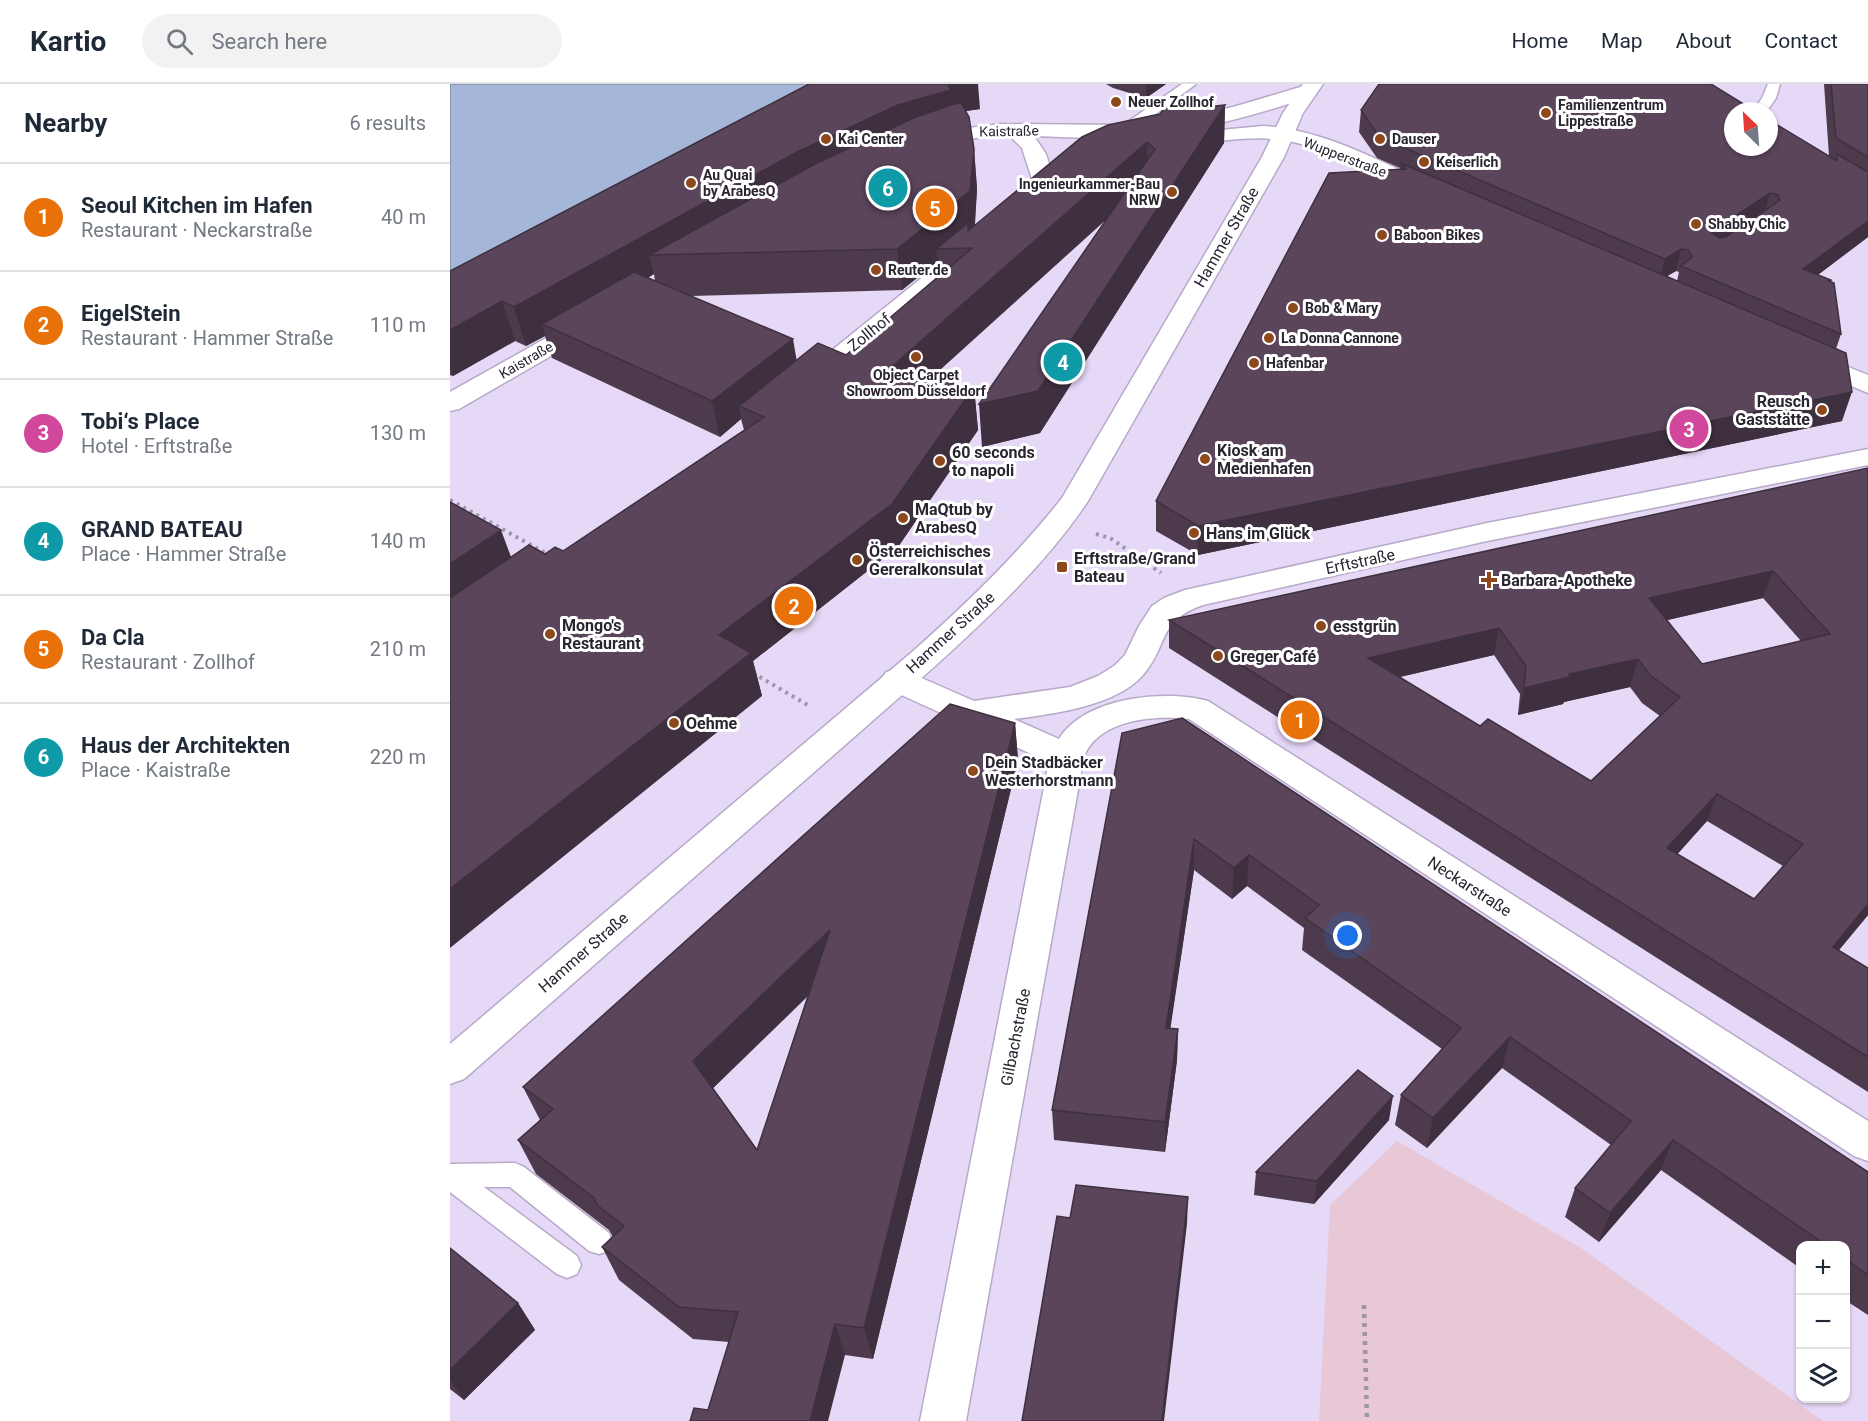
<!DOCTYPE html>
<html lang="en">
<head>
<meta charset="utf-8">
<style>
	body { margin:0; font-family:Roboto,sans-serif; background:#f2f2f3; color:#1f2937 }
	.controls { position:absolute; right:18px; bottom:18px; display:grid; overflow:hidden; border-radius:12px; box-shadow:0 2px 4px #0004 }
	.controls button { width:54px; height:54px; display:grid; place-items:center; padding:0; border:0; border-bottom:2px solid #e0e1e3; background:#fff; color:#1f2937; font:30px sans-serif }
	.compass { position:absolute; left:1274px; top:18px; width:54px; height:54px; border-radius:50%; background:#fff; box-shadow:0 2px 4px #0004; rotate:335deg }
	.you { position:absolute; left:898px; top:852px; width:21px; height:21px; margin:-15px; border:4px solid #fff; border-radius:50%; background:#1a73e8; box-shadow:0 0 0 9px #1a73e833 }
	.badge { display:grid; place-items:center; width:39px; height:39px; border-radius:50%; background:#1a73e8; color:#fff; font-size:20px; font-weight:700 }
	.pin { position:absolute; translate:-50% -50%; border:3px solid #fff; box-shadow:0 2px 6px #0006 }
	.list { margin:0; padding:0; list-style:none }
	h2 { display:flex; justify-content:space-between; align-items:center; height:78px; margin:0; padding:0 24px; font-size:26px }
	h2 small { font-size:20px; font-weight:400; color:#747a83 }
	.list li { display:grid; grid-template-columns:39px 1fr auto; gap:18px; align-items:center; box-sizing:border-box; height:108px; padding:0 24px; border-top:2px solid #e0e1e3 }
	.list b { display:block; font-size:22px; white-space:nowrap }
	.list p { margin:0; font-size:20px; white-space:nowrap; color:#747a83 }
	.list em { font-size:20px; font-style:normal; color:#747a83 }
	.icon { flex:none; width:33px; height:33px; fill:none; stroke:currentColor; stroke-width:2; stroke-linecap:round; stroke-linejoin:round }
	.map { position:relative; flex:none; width:1418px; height:1337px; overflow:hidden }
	header { display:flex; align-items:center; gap:36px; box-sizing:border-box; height:84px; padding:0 30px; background:#fff; border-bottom:2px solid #e0e1e3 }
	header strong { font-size:28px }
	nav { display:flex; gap:33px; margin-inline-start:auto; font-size:21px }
	.search { width:420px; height:54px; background:#f2f2f3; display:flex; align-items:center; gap:15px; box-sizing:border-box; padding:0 21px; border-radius:33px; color:#747a83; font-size:22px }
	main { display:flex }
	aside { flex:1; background:#fff }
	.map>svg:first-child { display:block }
	.green { fill:#e8c7d7 }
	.water { fill:#a5b7d9; stroke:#808ba7; stroke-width:1.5 }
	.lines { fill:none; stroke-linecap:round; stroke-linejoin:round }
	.lane-casing { stroke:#b7aac8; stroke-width:3 }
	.street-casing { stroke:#b7aac8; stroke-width:3 }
	.secondary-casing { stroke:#b7aac8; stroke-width:3 }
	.path-far1 { stroke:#9e94ac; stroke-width:4; stroke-dasharray:3 4.5; stroke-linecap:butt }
	.path { stroke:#9e94ac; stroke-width:4.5; stroke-dasharray:4 5; stroke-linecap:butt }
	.lane { fill:#fff; fill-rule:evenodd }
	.street { fill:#fff; fill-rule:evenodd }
	.secondary { fill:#fff; fill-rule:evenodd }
	.wall { fill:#4d3b4d; fill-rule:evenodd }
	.shaded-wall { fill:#3f303f }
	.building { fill:#5a455a; stroke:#3f303f; stroke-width:1.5; fill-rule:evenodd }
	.poi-dot { fill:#8d491b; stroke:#fff; stroke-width:2 }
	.labels { text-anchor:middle; stroke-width:6; stroke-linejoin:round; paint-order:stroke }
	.far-poi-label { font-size:14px; font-weight:bold; fill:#2a2531; stroke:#fff; text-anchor:start }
	.far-street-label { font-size:14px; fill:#2a2531; stroke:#fff }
	.street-label { font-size:16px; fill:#2a2531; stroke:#fff }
	.poi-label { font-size:16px; font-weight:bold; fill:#2a2531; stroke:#fff; text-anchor:start }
</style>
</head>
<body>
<header>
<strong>Kartio</strong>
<div class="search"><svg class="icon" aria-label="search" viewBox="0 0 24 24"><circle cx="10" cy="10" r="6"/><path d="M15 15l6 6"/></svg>Search here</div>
<nav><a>Home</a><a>Map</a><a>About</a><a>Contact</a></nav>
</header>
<main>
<aside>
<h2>Nearby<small>6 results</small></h2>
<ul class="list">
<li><span class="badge" style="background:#e8710a">1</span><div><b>Seoul Kitchen im Hafen</b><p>Restaurant · Neckarstraße</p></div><em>40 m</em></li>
<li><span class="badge" style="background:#e8710a">2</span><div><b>EigelStein</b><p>Restaurant · Hammer Straße</p></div><em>110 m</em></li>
<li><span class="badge" style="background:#d1479c">3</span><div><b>Tobi‘s Place</b><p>Hotel · Erftstraße</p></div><em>130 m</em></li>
<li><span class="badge" style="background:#0f9aa8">4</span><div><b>GRAND BATEAU</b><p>Place · Hammer Straße</p></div><em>140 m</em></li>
<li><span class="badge" style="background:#e8710a">5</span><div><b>Da Cla</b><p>Restaurant · Zollhof</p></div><em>210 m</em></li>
<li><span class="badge" style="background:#0f9aa8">6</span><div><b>Haus der Architekten</b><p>Place · Kaistraße</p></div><em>220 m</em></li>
</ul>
</aside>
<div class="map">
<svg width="1418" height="1337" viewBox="0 0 1418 1337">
	<rect width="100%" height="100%" fill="#e6d9f8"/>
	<!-- green -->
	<path class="green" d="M947 1057 1131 1164 1373 1337H869L880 1121Z"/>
	<!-- water -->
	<path class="water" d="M0 0H362L0 194Z"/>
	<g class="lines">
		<!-- lane casing -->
		<g class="lane-casing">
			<path id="lane" d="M732 0H746L679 50H669L667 47 669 44Z
				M1318 0H1330L1326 14 1317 27H1303L1312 14Z
				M65 1079 74 1083 159 1149 162 1158 159 1167 149 1170 139 1167 60 1103H34L127 1172 131 1181 127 1190 117 1194 107 1190 0 1108V1080Z"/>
		</g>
		<!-- street casing -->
		<g class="street-casing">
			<path id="street" d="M857 1 864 3 867 7 864 11C803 33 741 49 676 53 646 55 615 53 584 52L596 70 605 99C595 113 581 131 563 127L560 122 583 98 572 64 560 52 526 54 478 65 470 64 467 59 470 54 502 46 551 40 674 41 721 36 783 23Z
				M813 42C872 45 927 76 980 100L983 105 980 110 972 112 964 110C922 90 878 63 832 56 804 52 776 56 749 60L741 59 738 54 741 49 749 48Z
				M523 157 531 159 535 164 531 169 368 304 359 306 350 304 346 298 350 292 515 159Z
				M137 234 146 236 149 241 146 246 9 325 0 327V308L128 236Z
				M1359 267 1418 291V309L1350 280 1346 275 1350 270Z
				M1418 365V381L1037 457 753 521C707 537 719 561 693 591 666 622 603 630 564 635L609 655C634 613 716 605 758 617L1418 1037V1077L1404 1072 739 635C704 631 650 635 634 672L516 1337H470L599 678 436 604 431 596 436 588 447 585 458 588 524 617 620 603 648 592 664 582 675 571 689 542 702 522 714 514 735 506 1037 439Z"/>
		</g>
		<!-- secondary casing -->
		<g class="secondary-casing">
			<path id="secondary" d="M853 0H873L853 29 834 73 638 417C596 480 540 532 484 583L14 995 0 1000V960L462 568C516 520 567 471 612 414L812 73 833 29Z"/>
		</g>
		<!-- path-far1 -->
		<path class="path-far1" d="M0 416 99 471
			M646 450 660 454 711 489
			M303 589 361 623"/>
		<!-- path -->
		<path class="path" d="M914 1221 917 1337"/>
		<!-- lane -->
		<use href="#lane" class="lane"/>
		<!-- street -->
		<use href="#street" class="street"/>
		<!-- secondary -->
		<use href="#secondary" class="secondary"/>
	</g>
	<!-- wall -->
	<path class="wall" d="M359 0 530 25 516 27 524 65 527 105 525 141 741 23 749 24 775 21 774 59 590 349 532 363 658 134 480 295 524 303 528 346 448 463 303 577 312 612 61 473 113 467 294 346 291 335 270 353 102 274 95 252 76 262 65 257 3 292 0 291V187ZM488 177 489 192 396 271 347 276 241 212 452 206ZM204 190 205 197 198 194Z
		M656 0H716L696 14 663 4Z
		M1374 0H1418V153L1368 191 1381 198 1391 250 1386 265 1392 337 748 471 706 447V417L950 85V84L927 74 909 48 911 26 1379 72ZM1226 187 1229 188 1227 197 1217 192Z
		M1418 384V831L1389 866 1418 884V1008L719 564V536ZM1313 514 1351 557 1252 580 1217 536ZM1044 571 1070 610 1068 631 1113 620 1114 618 1180 603 1192 619 1210 632 1141 697 1030 642 950 593ZM1257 737 1333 782 1304 815 1227 770Z
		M565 639 568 676 423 1275 395 1271 258 1326 279 1258 243 1255 169 1196 152 1163 163 1153 159 1146 86 1090 68 1056 90 1036 73 1003ZM358 911 307 1066 263 1004Z
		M672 649 1418 1088V1231L1395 1216V1161H1350V1184L1211 1086 1149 1158 1115 1133 1125 1104 1161 1061 1052 984 977 1064 945 1041 951 1011 992 965 852 866 854 844 797 802 782 815 744 786 720 944 728 945 727 976 715 1068 604 1056 602 1026Z
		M939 1036 864 1120 804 1111 806 1088Z
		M0 1164 68 1219 85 1246 14 1316 0 1305Z"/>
	<!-- shaded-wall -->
	<path class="shaded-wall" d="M494 0H528L530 25 503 29 199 171 204 190 105 246 92 240 95 252 76 262 64 223 347 68Z
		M696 0H716L696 14Z
		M775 21 774 59 590 349 532 363 529 320Z
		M697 58 698 97 442 329 437 287Z
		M524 65 527 105 524 148 486 165 488 177 452 206 447 165Z
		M1320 109 1314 131 1255 171 1261 148Z
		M1418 137V153L1346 207 1353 185Z
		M1231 165 1226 187 1209 197 1215 175Z
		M52 217 65 257 3 292 0 285V246Z
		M343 255 349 290 289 322 291 335 270 353 262 317Z
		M524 303 528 346 448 463 303 577 312 612 0 864V805L269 551Z
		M1402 308 1392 337 748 471V442Z
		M51 446 67 489 0 534V480Z
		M1323 487 1313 514 1192 542 1199 514Z
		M1049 544 1044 571 915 601 918 574Z
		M1188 575 1180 603 1114 618 1113 620 1068 631 1074 604 1119 590Z
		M565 639 568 676 423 1275 414 1244Z
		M1267 710 1257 737 1208 792 1217 764Z
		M744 755V786L716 974V944Z
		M799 771 797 802 782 815 784 784Z
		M1418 820V831L1370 889 1383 863Z
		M380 846 388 883 255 1012 243 977Z
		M728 945 727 976 715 1068V1038Z
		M1060 953 1052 984 977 1064 983 1034Z
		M943 1012 939 1036 864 1120 867 1097Z
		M1223 1056 1211 1086 1149 1158 1160 1129Z
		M738 1113 737 1140 714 1337H712Z
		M68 1219 85 1246 14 1316 0 1296V1286Z
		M385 1240 395 1271 378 1337H360Z"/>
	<!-- building -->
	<path class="building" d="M359 0H498L501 6 448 21 347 68 64 223 52 217 0 246V187Z
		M929 0H1261L1305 27H1283V63H1319V36L1387 77V70L1418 88V137L1353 185 1381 196 1379 197 1384 199 1391 250 1231 182 1242 173 1238 166 1231 165 1215 175 929 53 911 26ZM1320 109 1328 111 1330 116 1276 153 1269 154 1261 148Z
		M1381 0H1418V73L1386 54Z
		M737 18 741 23 749 24 775 21 588 307 529 320 705 65 697 58 437 287 524 303 442 420 269 551 301 569 0 805V514L79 461 95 470 105 463 113 467 314 333 289 322 368 259 396 271 522 164 486 165 518 139V147L632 53 658 41 710 30 713 26Z
		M511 19 519 33 524 65 520 107 447 165 199 171 365 80 466 33 504 20Z
		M951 79 1396 269 1402 308 748 442 706 417 879 89 956 85Z
		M184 188 343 255 262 317 92 240Z
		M1418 384V820L1383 863 1418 884V973L719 536ZM1323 487 1380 550 1252 580 1199 514ZM1049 544 1076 582 1074 604 1120 593 1119 590 1188 575 1200 591 1230 613 1141 697 1038 635 1030 642 918 574ZM1267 710 1353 760 1304 815 1217 764Z
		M0 418 51 446 0 480Z
		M500 620 565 639 414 1244 385 1240 360 1337H240L244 1324 258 1326 288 1228 229 1223 152 1163 174 1142 147 1121 144 1114 68 1056 103 1025 73 1003ZM380 846 307 1066 243 977Z
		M732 634 1418 1088V1191L1395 1175V1161H1376L1223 1056 1160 1129 1125 1104 1181 1037 1060 953 983 1034 951 1011 1011 944 855 834 869 821 799 771 784 784 744 755 716 944 728 945 715 1038 602 1026 672 649Z
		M908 986 943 1012 867 1097 806 1088Z
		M626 1101 738 1113 712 1337H572L607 1132 620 1134Z
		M0 1164 68 1219 0 1286Z"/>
	<!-- markers -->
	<g class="poi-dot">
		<circle cx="666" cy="18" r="6"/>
		<circle cx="1096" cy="29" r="6"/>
		<circle cx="376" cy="55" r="6"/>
		<circle cx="930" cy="55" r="6"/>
		<circle cx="974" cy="78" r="6"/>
		<circle cx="241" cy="99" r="6"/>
		<circle cx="722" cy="108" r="6"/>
		<circle cx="1246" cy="140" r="6"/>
		<circle cx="932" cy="151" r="6"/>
		<circle cx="426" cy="186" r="6"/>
		<circle cx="843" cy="224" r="6"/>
		<circle cx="819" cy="254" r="6"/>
		<circle cx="466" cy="273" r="6"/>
		<circle cx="804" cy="279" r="6"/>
		<circle cx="1372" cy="326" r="6"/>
		<circle cx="755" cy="375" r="6"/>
		<circle cx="490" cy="377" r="6"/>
		<circle cx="453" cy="434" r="6"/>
		<circle cx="744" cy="449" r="6"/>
		<circle cx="407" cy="476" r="6"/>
		<rect x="606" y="477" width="12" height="12" rx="3"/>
		<path d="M1036 487h6v6h6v6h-6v6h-6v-6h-6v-6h6z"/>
		<circle cx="871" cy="542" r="6"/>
		<circle cx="100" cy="550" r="6"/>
		<circle cx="768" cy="572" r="6"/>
		<circle cx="224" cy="639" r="6"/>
		<circle cx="523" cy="687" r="6"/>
	</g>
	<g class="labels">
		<!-- far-poi labels -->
		<g class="far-poi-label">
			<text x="678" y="23">Neuer Zollhof</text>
			<text x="1108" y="26">Familienzentrum<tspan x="1108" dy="16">Lippestraße</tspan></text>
			<text x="388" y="60">Kai Center</text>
			<text x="942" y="60">Dauser</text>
			<text x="986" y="83">Keiserlich</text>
			<text x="253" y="96">Au Quai<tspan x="253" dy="16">by ArabesQ</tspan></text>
			<text x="710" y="105" text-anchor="end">Ingenieurkammer-Bau<tspan x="710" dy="16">NRW</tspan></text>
			<text x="1258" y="145">Shabby Chic</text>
			<text x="944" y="156">Baboon Bikes</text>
			<text x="438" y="191">Reuter.de</text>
			<text x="855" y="229">Bob &amp; Mary</text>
			<text x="831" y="259">La Donna Cannone</text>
			<text x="816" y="284">Hafenbar</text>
			<text x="466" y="296" text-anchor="middle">Object Carpet<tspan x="466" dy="16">Showroom Düsseldorf</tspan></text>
		</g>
		<!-- far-street labels -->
		<g class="far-street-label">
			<text transform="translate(559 47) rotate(-1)" y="5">Kaistraße</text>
			<text transform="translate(895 73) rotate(21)" y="5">Wupperstraße</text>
			<text transform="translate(76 276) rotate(-30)" y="5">Kaistraße</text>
		</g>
		<!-- street labels -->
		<g class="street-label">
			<text transform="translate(776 153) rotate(-60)" y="6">Hammer Straße</text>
			<text transform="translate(419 248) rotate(-39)" y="6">Zollhof</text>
			<text transform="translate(910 477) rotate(-12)" y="6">Erftstraße</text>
			<text transform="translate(500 548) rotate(-42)" y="6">Hammer Straße</text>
			<text transform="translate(1020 802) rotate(33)" y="6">Neckarstraße</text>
			<text transform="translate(133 868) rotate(-41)" y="6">Hammer Straße</text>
			<text transform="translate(565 953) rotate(-79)" y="6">Gilbachstraße</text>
		</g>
		<!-- poi labels -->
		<g class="poi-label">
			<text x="1360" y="323" text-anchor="end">Reusch<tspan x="1360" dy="18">Gaststätte</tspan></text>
			<text x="767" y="372">Kiosk am<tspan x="767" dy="18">Medienhafen</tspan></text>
			<text x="502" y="374">60 seconds<tspan x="502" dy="18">to napoli</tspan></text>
			<text x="465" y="431">MaQtub by<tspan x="465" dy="18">ArabesQ</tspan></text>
			<text x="756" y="455">Hans im Glück</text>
			<text x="419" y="473">Österreichisches<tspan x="419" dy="18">Gereralkonsulat</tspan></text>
			<text x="624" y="480">Erftstraße/Grand<tspan x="624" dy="18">Bateau</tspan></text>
			<text x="1051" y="502">Barbara-Apotheke</text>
			<text x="112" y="547">Mongo's<tspan x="112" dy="18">Restaurant</tspan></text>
			<text x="883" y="548">esstgrün</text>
			<text x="780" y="578">Greger Café</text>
			<text x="236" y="645">Oehme</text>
			<text x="535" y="684">Dein Stadbäcker<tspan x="535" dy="18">Westerhorstmann</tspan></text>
		</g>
	</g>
</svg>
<div class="controls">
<button>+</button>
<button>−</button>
<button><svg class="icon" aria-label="layers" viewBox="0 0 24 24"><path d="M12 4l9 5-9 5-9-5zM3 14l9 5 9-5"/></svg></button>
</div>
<svg class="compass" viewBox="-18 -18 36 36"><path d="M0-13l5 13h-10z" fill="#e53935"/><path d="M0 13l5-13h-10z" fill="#747a83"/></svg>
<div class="you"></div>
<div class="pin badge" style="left:850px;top:636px;background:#e8710a">1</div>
<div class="pin badge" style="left:344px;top:522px;background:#e8710a">2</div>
<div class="pin badge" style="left:1239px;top:345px;background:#d1479c">3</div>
<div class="pin badge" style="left:613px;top:278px;background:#0f9aa8">4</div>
<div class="pin badge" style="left:485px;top:124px;background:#e8710a">5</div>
<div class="pin badge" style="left:438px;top:104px;background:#0f9aa8">6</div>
</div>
</main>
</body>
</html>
